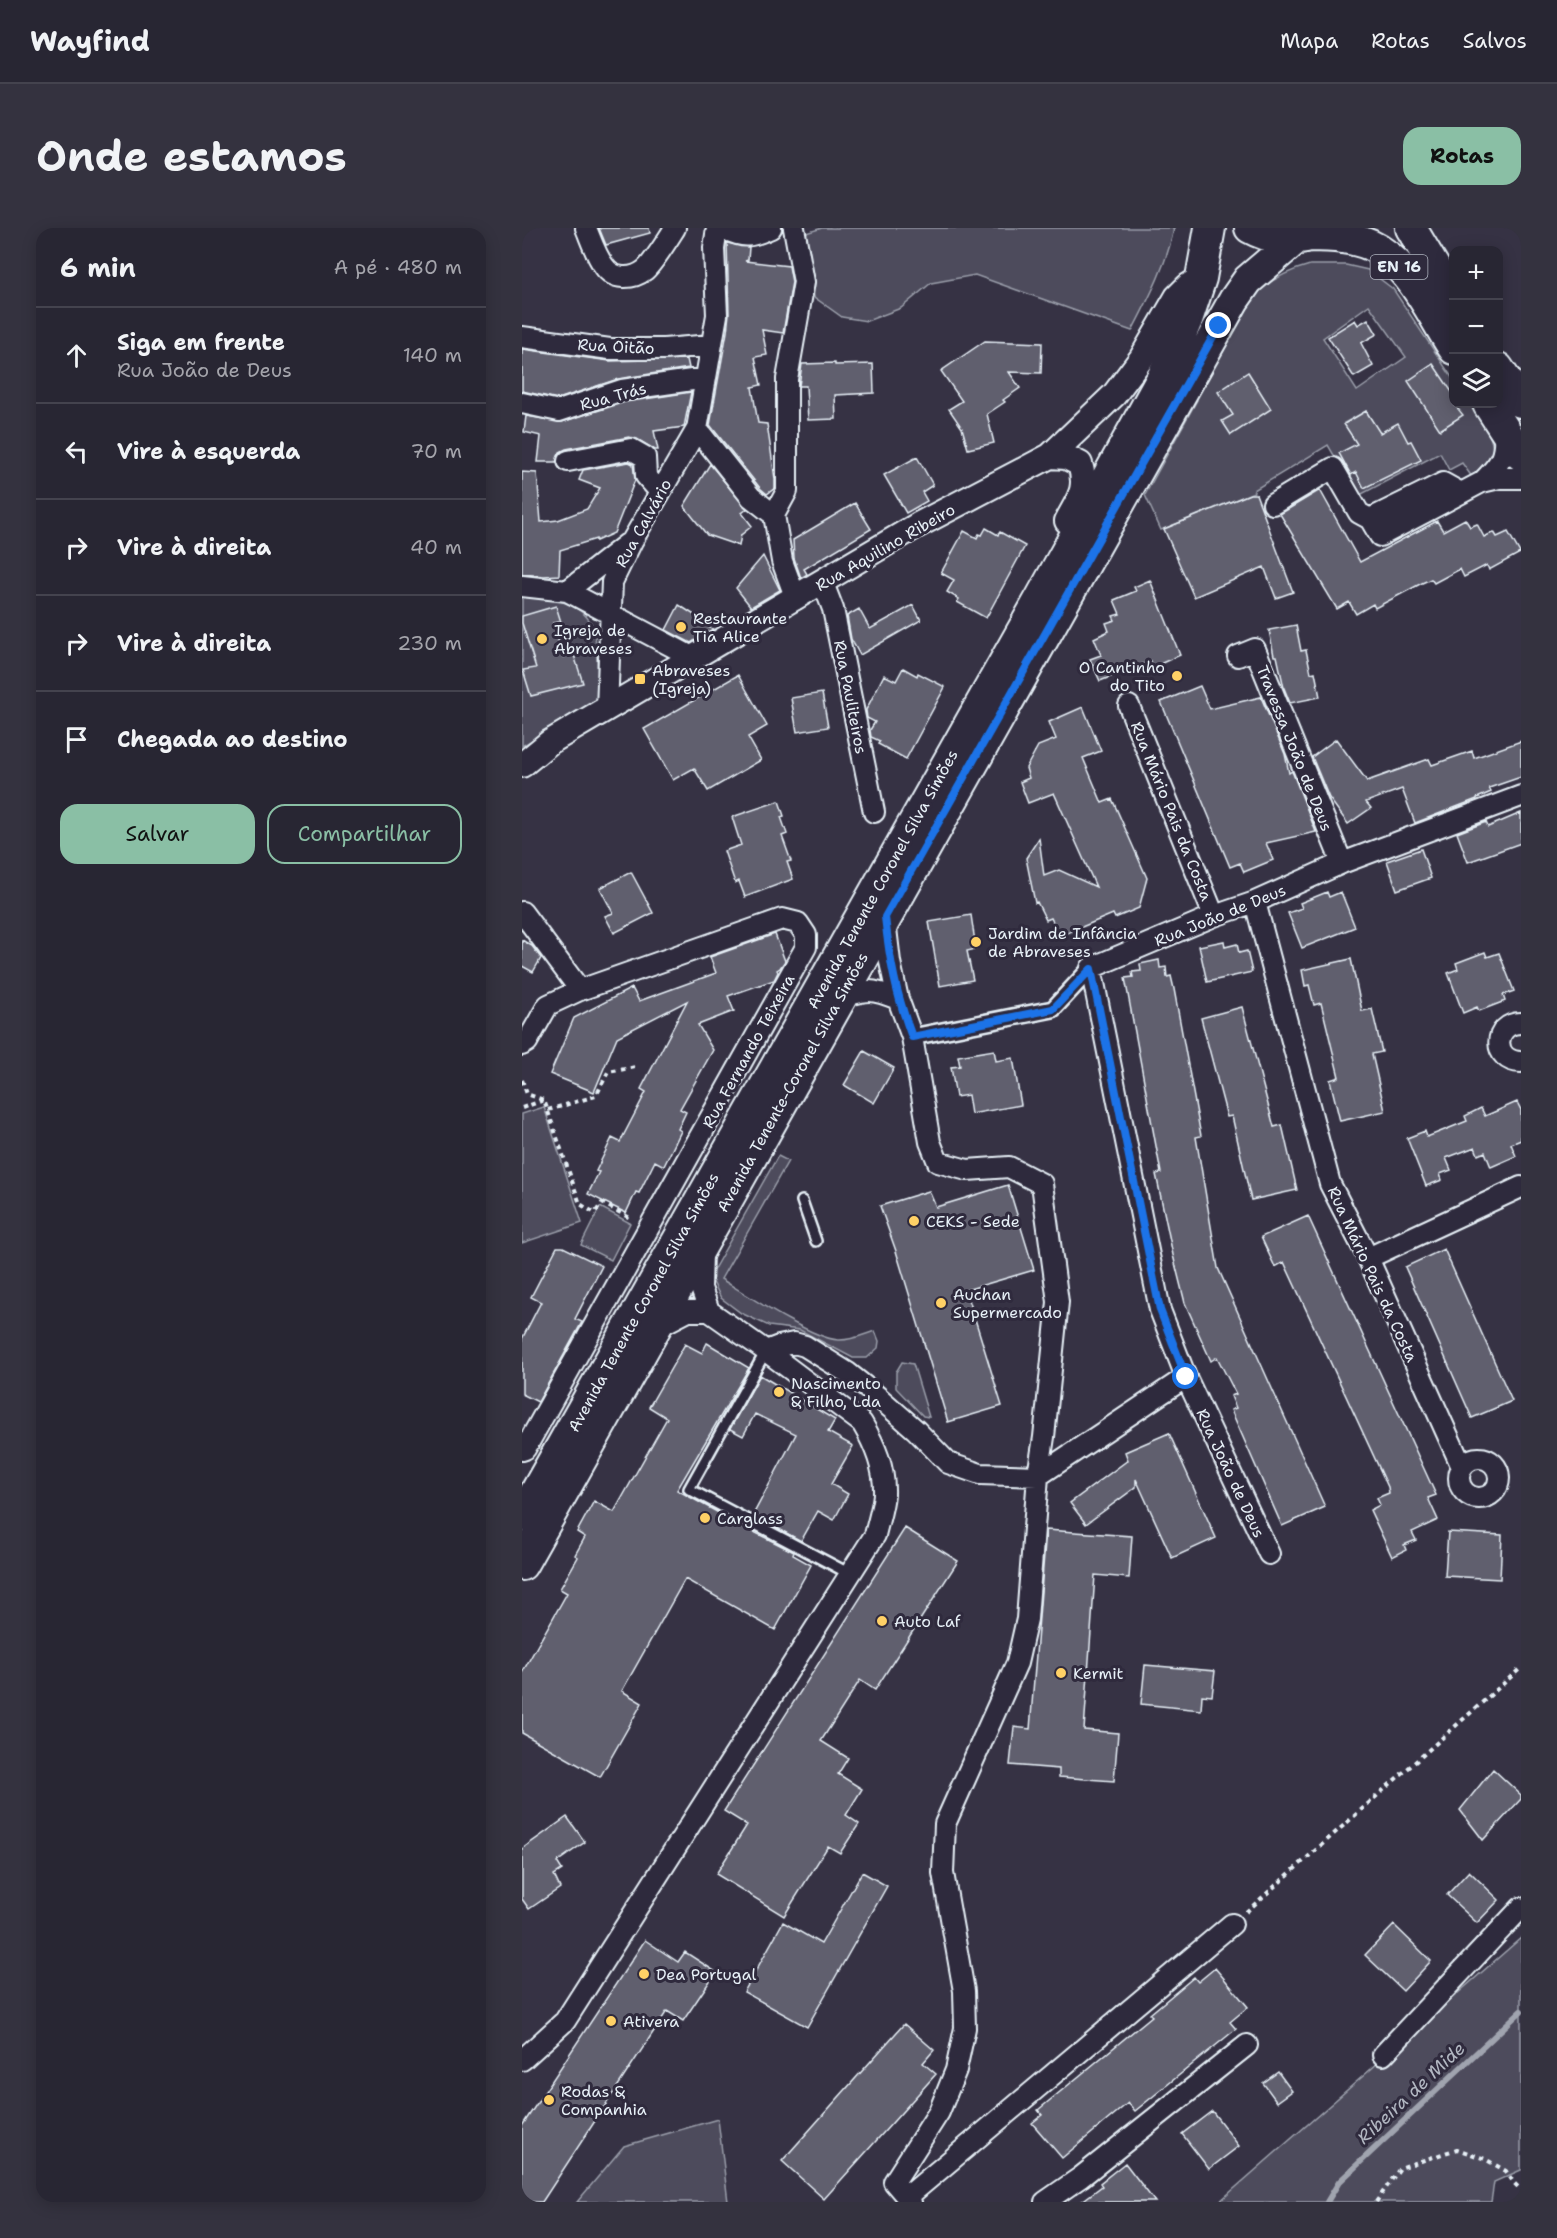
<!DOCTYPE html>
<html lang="pt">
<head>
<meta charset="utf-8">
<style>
	body { margin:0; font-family:"Shantell Sans",sans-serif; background:#34323f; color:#f1f3f6 }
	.controls { position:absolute; right:18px; top:18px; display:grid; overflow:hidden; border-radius:12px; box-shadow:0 3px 15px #0003 }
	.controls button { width:54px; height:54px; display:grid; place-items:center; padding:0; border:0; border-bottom:2px solid #44434e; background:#282633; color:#f1f3f6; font:30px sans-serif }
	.stop { position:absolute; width:18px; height:18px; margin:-14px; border:4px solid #1a73e8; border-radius:50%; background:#fff }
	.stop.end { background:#1a73e8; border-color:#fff; box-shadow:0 2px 6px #0008 }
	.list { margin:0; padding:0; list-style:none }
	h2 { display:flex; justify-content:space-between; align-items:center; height:78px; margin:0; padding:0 24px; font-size:26px }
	h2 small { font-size:20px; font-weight:400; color:#a5a5ac }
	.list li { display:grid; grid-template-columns:39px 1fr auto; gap:18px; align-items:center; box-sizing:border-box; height:96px; padding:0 24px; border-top:2px solid #44434e }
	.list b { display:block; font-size:22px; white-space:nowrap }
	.list p { margin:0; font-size:20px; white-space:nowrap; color:#a5a5ac }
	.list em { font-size:20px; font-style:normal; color:#a5a5ac }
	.actions { display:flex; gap:12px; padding:18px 24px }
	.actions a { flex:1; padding:14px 0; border:2px solid #8abfa5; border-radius:18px; text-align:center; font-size:21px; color:#8abfa5 }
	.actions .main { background:#8abfa5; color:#111 }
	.icon { flex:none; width:33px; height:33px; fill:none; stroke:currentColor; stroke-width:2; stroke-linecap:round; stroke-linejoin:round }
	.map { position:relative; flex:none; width:999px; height:1974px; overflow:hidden; border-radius:18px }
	header { display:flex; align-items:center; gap:36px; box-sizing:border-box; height:84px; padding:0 30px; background:#282633; border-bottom:2px solid #44434e }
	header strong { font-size:28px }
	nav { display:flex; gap:33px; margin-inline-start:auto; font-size:21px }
	.intro { display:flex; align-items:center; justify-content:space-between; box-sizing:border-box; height:144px; padding:0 36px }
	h1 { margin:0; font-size:42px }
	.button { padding:15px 27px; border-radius:18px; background:#8abfa5; color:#111; font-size:21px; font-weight:700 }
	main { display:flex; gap:36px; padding:0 36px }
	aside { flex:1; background:#282633; border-radius:18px; box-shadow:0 3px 15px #0003 }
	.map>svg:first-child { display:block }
	.green { fill:#4d4b5c; stroke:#9a9eaa; stroke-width:1.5; fill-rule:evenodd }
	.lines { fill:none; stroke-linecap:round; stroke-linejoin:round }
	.stream { stroke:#a0a4af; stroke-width:6 }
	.building { fill:#605e6e; stroke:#e8f1f8; stroke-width:1.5 }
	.service-casing { stroke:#e8f1f8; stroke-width:14 }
	.pedestrian-casing { stroke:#e8f1f8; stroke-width:20 }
	.minor-casing { stroke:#e8f1f8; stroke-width:24 }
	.tertiary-casing { stroke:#e8f1f8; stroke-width:28 }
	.primary-casing { stroke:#e8f1f8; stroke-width:34 }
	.path { stroke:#e8f1f8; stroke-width:4; stroke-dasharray:4.5 4.5; stroke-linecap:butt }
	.service { stroke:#2f2a3d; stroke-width:9 }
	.pedestrian { stroke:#2f2a3d; stroke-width:15 }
	.minor { stroke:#2f2a3d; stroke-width:20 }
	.tertiary { stroke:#2f2a3d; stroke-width:24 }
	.primary { stroke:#2f2a3d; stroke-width:30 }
	.route { stroke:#1a73e8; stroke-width:8 }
	.poi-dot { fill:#ffd166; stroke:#2f2a3d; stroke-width:2 }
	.labels { text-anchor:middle; stroke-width:6; stroke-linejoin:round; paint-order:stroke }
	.shield { fill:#2f2a3d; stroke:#b0b5c0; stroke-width:1.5 }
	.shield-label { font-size:15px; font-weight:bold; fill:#e8f1f8 }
	.street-label { font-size:16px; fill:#e8f1f8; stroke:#2f2a3d }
	.poi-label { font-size:16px; fill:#e8f1f8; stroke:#2f2a3d; text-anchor:start }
	.water-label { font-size:18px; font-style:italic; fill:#b2b7c2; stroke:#2f2a3d }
</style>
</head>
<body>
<header>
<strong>Wayfind</strong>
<nav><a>Mapa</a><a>Rotas</a><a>Salvos</a></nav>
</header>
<div class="intro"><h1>Onde estamos</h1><a class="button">Rotas</a></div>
<main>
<aside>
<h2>6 min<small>A pé · 480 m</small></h2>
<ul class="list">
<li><svg class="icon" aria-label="ahead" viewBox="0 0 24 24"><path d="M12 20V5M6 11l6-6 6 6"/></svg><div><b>Siga em frente</b><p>Rua João de Deus</p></div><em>140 m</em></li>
<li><svg class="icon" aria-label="left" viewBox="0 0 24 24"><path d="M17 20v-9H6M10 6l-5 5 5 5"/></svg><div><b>Vire à esquerda</b></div><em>70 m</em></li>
<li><svg class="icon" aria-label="right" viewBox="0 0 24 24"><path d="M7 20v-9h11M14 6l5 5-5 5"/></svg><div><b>Vire à direita</b></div><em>40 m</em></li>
<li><svg class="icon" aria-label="right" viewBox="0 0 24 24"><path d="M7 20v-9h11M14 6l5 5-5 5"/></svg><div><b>Vire à direita</b></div><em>230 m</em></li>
<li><svg class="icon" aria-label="arrive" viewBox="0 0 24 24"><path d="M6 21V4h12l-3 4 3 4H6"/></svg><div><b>Chegada ao destino</b></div></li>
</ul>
<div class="actions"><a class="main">Salvar</a><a>Compartilhar</a></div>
</aside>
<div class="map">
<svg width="999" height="1974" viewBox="0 0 999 1974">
	<rect width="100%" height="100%" fill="#363244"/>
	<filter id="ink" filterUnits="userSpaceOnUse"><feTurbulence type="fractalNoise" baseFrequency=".0167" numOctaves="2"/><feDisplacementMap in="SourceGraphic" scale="12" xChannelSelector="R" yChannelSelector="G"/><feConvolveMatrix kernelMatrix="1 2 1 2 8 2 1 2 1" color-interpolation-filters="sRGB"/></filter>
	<g filter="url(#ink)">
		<!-- green -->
		<path class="green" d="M300 0H652C645 36 627 70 610 103L453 47 409 55 379 80 345 93 320 89 292 69 284 5Z
			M788 37H824L846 42 871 61 931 151 932 176H948C966 204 987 225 950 249L940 235 927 242 918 225 836 268 806 217 732 262V264L639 302 623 267 675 172 673 169 729 71C745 53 765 43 788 37ZM847 77 884 129 835 163 801 110ZM844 183 849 191 827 203 822 195Z
			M0 368C24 368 58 373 70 397 75 408 74 423 75 434 76 450 78 462 73 476L0 518Z
			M22 879 60 995 0 1015V886Z
			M256 928 266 933 199 1051C225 1067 289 1110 316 1112 328 1113 341 1107 353 1103L357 1113 356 1120 345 1130H331L278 1102 247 1098 219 1085 199 1070 188 1048Z
			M78 979 108 995 89 1032 59 1017Z
			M380 1134 391 1136 407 1189 401 1188 374 1160V1144Z
			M999 1710V1942L972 1954 969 1974H697Z
			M196 1891 206 1974H55L102 1918Z"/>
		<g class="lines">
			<!-- stream -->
			<path class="stream" d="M805 1974 817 1954 999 1783"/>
		</g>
		<!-- building -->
		<path class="building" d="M77 0H127L128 5 84 17Z
			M205 15 227 19 226 32 223 33 267 38 270 54 261 105 240 102 245 127 233 129 239 157 230 159 236 195 245 196 253 251V260L245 266 238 260 188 197 205 104 207 86Z
			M846 91 855 106 839 115 851 138 832 149 806 109 833 92 836 97Z
			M463 113 520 115 519 145 487 144 498 160 481 172 483 174 465 186 472 215 446 221 440 200 427 181 440 173 419 143Z
			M0 121 88 133 165 131 167 140 96 151 36 171 0 163Z
			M313 135V137L351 136 352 165 313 167 314 191 286 192 284 158H277L280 136Z
			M911 136 932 167V176L941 187 918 202 886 153Z
			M726 144 749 181 709 207 700 193 711 187 696 164Z
			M169 164 162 199 132 203 136 222H133L115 211 107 209 44 221 38 224 34 234H16L19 208 2 204 4 188 40 194 103 174Z
			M844 183 858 205 876 195 886 214 889 213 899 232 842 260 834 244 829 247 817 225 835 216 822 196Z
			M395 229 411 257 400 264 405 273 384 285 362 247Z
			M107 234 111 236 113 252 92 305 74 313V311L38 322 37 347 22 348 0 346V244L15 245 19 294 36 292 65 281 78 260 57 252 61 242Z
			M188 236 225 281 220 285 230 298 219 307 217 318 185 307 162 278Z
			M798 262 838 334 915 293 921 303 943 291 948 299 955 296 962 309 972 304 975 309 986 304 998 325 967 342 965 337 942 349 938 341 912 355 909 351 900 355 853 380 851 376 834 386 827 374 815 381 758 286Z
			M728 266H734L771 364 754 370 742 339 672 369 642 301Z
			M333 275 349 301 282 341 285 346 279 350 272 330 271 312Z
			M464 300 476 307 478 304 503 318 464 390 435 374 437 371 425 364 432 352 419 345 442 303 455 310 457 306 460 307Z
			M241 328 258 362 229 379 214 360Z
			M628 352 658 427 631 439 629 433 578 453 568 431 579 427 572 410 587 403 584 395 593 392 591 388 598 386 592 372 614 363 612 359Z
			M157 377 177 390 175 394 191 401 169 415 144 402Z
			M391 377 399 392 338 427 329 411 325 388 337 381 348 401Z
			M34 378 39 394 31 395 41 429 52 427 61 455 9 468 1 442 14 440 0 395V388Z
			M774 397 779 423 784 422 789 445 793 444 798 469 768 475 762 460 755 428H752L747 402Z
			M381 440 395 448 396 445 423 459 384 531 356 516 358 513 349 509 348 502 353 494 345 490 344 482 362 447 374 453Z
			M216 447 245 498 226 509 239 532 186 563 172 540 151 552 122 501Z
			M678 458 688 481 739 469 763 526 767 545 770 543 794 604 744 615 751 632 722 644 718 635 708 639 639 474Z
			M300 465 306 499 275 504 269 470Z
			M561 479 579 523 561 530 580 575 590 571 625 650 617 680 593 690 591 686 538 708 529 690 524 692 515 674 513 675 504 630 517 610 522 648 537 642 574 659 532 565 506 575 498 554 507 550 504 540 516 518 534 511 527 494Z
			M814 511 845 553 907 531 910 537 950 523 952 530 999 513V549L967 560 969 564 955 570V571L893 595 880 561 844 574 849 580 826 596 807 570 790 529Z
			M257 573 262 588 259 589 265 606 260 608 269 633 265 634 271 651 223 669 217 653 213 655 202 623 219 617 210 589Z
			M999 585V615L946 634 935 605 964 594 966 599Z
			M899 621 909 650 875 662 865 633Z
			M109 644 131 685 92 705 83 688 91 685 78 660Z
			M805 664 807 669 819 664 833 699 780 720 766 685 780 680 778 675Z
			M449 687 454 721 445 723 451 752 418 758 407 694Z
			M253 706 263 733 258 740 255 742 256 744 252 752 206 768 212 783 176 797 191 822 158 881 164 884 156 901 159 903 142 938 133 933 117 965 114 964 104 985 66 966 77 944 74 943 90 910 98 914 124 864 119 861 165 773 95 809 72 864 28 846 52 790 110 760 117 773 194 745 188 729Z
			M0 712 10 718 19 730 11 744 0 738Z
			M702 713 703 719 715 716 717 725 725 723 730 744 685 754 677 718Z
			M963 724 965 729 977 725 992 763 981 767 983 773 957 783 955 779 941 785 926 745 936 741 934 735Z
			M829 731 840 783 850 781 860 824 850 826 863 883 818 893 808 852 817 849 799 775 792 777 787 757 783 758 780 742Z
			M637 732 638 740 644 739 645 749 649 748 652 761 679 908 674 909 696 1040 803 1279 760 1298 709 1182 714 1180 709 1168 714 1166 695 1129 689 1133 663 1075 651 1027 634 946 639 945 603 750 611 749 610 744 619 743 618 736Z
			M720 779 752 899 760 897 775 962 729 972 710 888 705 889 679 790Z
			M472 822 474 833 491 830 499 877 449 886 446 867 434 869 429 839 438 838 436 828Z
			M342 823 372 840 352 875 322 857Z
			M995 874 999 882V912L989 916 994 928 969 939 963 924 956 927 953 919 924 930 929 942 918 946 920 952 904 958 885 910 903 903 905 909 945 893 943 888 959 880 963 888Z
			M486 957 512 1042 444 1062 480 1178 426 1194 374 1023 358 978 407 963 414 979Z
			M786 988 914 1267 906 1270 916 1292 890 1304 894 1312 882 1317 884 1322 870 1329 848 1282 858 1277 855 1270 867 1265 866 1259 762 1034 753 1039 739 1009Z
			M35 1019H41L80 1038 53 1091 60 1094 16 1174 0 1166V1111L19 1074 9 1069Z
			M922 1021 990 1173 950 1190 883 1039Z
			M185 1115 227 1140 155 1262 224 1300 272 1324 271 1327 289 1337 253 1402 163 1351 100 1463 120 1475 78 1549 0 1505V1445L45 1365 38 1361 56 1329 53 1327 63 1309 55 1304 72 1273 92 1284 145 1190 127 1179 163 1116 180 1125Z
			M238 1147 313 1192 306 1204 331 1218 309 1256 326 1266 312 1292 296 1283 279 1313 231 1287 274 1206 233 1186 221 1208 208 1201Z
			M647 1205 694 1310 650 1330 614 1251V1259L564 1296 548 1275 606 1232 603 1224Z
			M383 1300 436 1333 353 1462 338 1452 299 1513 326 1530 316 1546 340 1561 324 1587 337 1596 318 1625 306 1618 262 1688 194 1646 225 1597 202 1583Z
			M524 1302 610 1308 607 1350 573 1347 562 1502 596 1505 592 1553 537 1549V1541L488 1537 492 1499 508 1501Z
			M926 1304 980 1307 978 1351 923 1348Z
			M623 1437 693 1443 690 1468 680 1467 679 1482 619 1476Z
			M971 1541 999 1567V1571L961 1612 938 1582Z
			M45 1589 63 1614 35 1634 40 1642 32 1647 38 1660 7 1681 0 1671V1621Z
			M947 1643 977 1672 955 1695 925 1667Z
			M340 1644 365 1658 285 1799 222 1764 261 1694 299 1716Z
			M872 1697 909 1733 881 1763 843 1727Z
			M123 1712 156 1734 163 1724 194 1744 161 1793 145 1783 20 1974H0V1898Z
			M693 1740 726 1779 708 1794 714 1801 613 1883 606 1875 540 1930 510 1895 520 1887 516 1882 630 1788 628 1786 672 1749 676 1754Z
			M382 1796 412 1822 401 1835 414 1846 302 1971 260 1933Z
			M756 1844 770 1863 755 1874 741 1855Z
			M690 1883 717 1918 687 1941 660 1906Z
			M603 1935 633 1974H559L580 1958 578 1955Z"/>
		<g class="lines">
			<!-- service casing -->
			<g class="service-casing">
				<path id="service" d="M280 973 294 1013
					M244 1123 167 1261 328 1346"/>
			</g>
			<!-- pedestrian casing -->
			<g class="pedestrian-casing">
				<path id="pedestrian" d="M390 809 531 781 569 740"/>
			</g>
			<!-- minor casing -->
			<g class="minor-casing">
				<path id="minor" d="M64 0C69 12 74 28 82 38 91 52 110 52 123 42 132 34 146 11 153 0
					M198 0C223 9 224 11 249 0
					M0 109 88 121H142L189 117
					M0 175 37 183 100 162 184 150
					M175 201 229 269 252 287 260 333 274 371
					M46 233 109 221 123 229 124 248 138 264
					M960 254 977 250H999
					M751 276 811 240 837 285 848 291 858 308 960 254C978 236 984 229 982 203
					M252 287 265 263V151L282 54 272 0
					M848 291 921 255 939 265
					M301 355 311 381 352 584
					M0 358 45 363 172 430
					M45 363 105 316
					M716 428 733 421 820 635
					M607 478 692 688
					M85 481 90 354 110 313 175 201 195 87 192 20 195 0
					M733 674 808 956 846 1030 940 1239
					M0 684 58 762
					M363 692 368 734 376 771 390 809 408 914 416 934 445 942 487 939 520 956 536 1074 522 1209 516 1248 505 1391 495 1435 423 1596 421 1645 442 1763 443 1800 434 1842 417 1884 372 1954 389 1974
					M318 770C346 761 348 760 376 771
					M999 795C970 795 970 834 999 834
					M0 817 5 814 26 777 58 762 260 691 276 695 284 707V719L3 1221 0 1222
					M180 1024 179 1060 187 1083
					M846 1030 999 959
					M135 1099 166 1083H187L244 1123 257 1118 272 1115 283 1118 326 1145 355 1168 394 1202 426 1235 458 1246 516 1248 664 1149
					M937 1250a20 20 0 1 1 40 0a20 20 0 1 1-40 0Z
					M747 1326 664 1149 638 1082 569 740 692 688 733 674 820 635 999 568
					M861 1827 999 1680
					M0 1832 43 1793 353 1307C356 1294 361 1279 362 1266 363 1240 353 1217 340 1195L244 1123
					M385 1969 710 1696
					M523 1974 559 1949 725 1817"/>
			</g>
			<!-- tertiary casing -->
			<g class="tertiary-casing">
				<path id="tertiary" d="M528 228 544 229 558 236C566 262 557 270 545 293
					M0 537 28 514 396 297 528 228 592 167 619 131 655 69 666 58 679 50"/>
			</g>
			<!-- primary casing -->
			<g class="primary-casing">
				<path id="primary" d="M728 0C746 10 763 13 784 9
					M889 0 932 72
					M788 8C808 8 829 9 848 17 888 35 909 86 932 121
					M976 140 999 174
					M966 176 999 227
					M0 1288 518 371 640 150 665 92 679 50 688 0
					M0 1337 712 72 726 52 774 11"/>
			</g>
			<!-- path -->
			<path class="path" d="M0 852 5 866 22 872
				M0 880 22 872 58 976 73 985 80 975 110 991
				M26 882 74 868 86 844 114 839
				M724 1684 999 1440
				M854 1974 878 1940 935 1921 963 1931 984 1943 992 1955 999 1962"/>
			<!-- service -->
			<use href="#service" class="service"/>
			<!-- pedestrian -->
			<use href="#pedestrian" class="pedestrian"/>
			<!-- minor -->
			<use href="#minor" class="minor"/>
			<!-- tertiary -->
			<use href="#tertiary" class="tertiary"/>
			<!-- primary -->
			<use href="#primary" class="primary"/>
		</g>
	</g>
	<g class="lines" filter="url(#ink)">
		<!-- route -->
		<path class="route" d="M664 1149 638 1082 569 741 531 781 390 809C374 766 368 735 363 689L697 98"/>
	</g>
	<!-- markers -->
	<g class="poi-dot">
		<circle cx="159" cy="399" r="6"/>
		<circle cx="20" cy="411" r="6"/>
		<circle cx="655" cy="448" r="6"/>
		<rect x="112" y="445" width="12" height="12" rx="3"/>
		<circle cx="454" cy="714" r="6"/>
		<circle cx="392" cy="993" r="6"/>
		<circle cx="419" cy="1075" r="6"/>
		<circle cx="257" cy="1164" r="6"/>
		<circle cx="183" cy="1290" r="6"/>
		<circle cx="360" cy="1393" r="6"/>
		<circle cx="539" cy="1445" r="6"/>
		<circle cx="122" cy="1746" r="6"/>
		<circle cx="89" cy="1793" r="6"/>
		<circle cx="27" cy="1872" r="6"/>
	</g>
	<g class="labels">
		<!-- shield labels -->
		<rect class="shield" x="848.5" y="27" width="57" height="24" rx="4.5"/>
		<g class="shield-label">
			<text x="877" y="44">EN 16</text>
		</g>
		<!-- street labels -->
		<g class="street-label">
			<text transform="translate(94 118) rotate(3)" y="6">Rua Oitão</text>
			<text transform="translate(91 168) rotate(-15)" y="6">Rua Trás</text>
			<text transform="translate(121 295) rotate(-61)" y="6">Rua Calvário</text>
			<text transform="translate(363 319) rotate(-30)" y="6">Rua Aquilino Ribeiro</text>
			<text transform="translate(329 469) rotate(79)" y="6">Rua Pauliteiros</text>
			<text transform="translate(773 520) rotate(68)" y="6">Travessa João de Deus</text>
			<text transform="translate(650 583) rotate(68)" y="6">Rua Mário Pais da Costa</text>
			<text transform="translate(360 651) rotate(-61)" y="6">Avenida Tenente Coronel Silva Simões</text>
			<text transform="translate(698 687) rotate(-22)" y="6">Rua João de Deus</text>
			<text transform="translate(226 823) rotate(-61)" y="6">Rua Fernando Teixeira</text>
			<text transform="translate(270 854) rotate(-61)" y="6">Avenida Tenente-Coronel Silva Simões</text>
			<text transform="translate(851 1046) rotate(65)" y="6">Rua Mário Pais da Costa</text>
			<text transform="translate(121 1074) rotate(-61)" y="6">Avenida Tenente Coronel Silva Simões</text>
			<text transform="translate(709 1245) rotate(65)" y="6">Rua João de Deus</text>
		</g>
		<!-- poi labels -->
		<g class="poi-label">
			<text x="171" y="396">Restaurante<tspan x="171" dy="18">Tia Alice</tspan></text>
			<text x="32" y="408">Igreja de<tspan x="32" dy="18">Abraveses</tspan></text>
			<text x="643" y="445" text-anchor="end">O Cantinho<tspan x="643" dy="18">do Tito</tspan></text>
			<text x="130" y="448">Abraveses<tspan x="130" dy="18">(Igreja)</tspan></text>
			<text x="466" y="711">Jardim de Infância<tspan x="466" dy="18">de Abraveses</tspan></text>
			<text x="404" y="999">CEKS - Sede</text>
			<text x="431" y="1072">Auchan<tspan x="431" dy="18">Supermercado</tspan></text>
			<text x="269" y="1161">Nascimento<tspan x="269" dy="18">&amp; Filho, Lda</tspan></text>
			<text x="195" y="1296">Carglass</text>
			<text x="372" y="1399">Auto Laf</text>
			<text x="551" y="1451">Kermit</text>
			<text x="134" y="1752">Dea Portugal</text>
			<text x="101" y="1799">Ativera</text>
			<text x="39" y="1869">Rodas &amp;<tspan x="39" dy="18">Companhia</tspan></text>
		</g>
		<!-- water labels -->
		<g class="water-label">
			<text transform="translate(889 1865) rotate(-43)" y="6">Ribeira de Mide</text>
		</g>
	</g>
</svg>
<div class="controls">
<button>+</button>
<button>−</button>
<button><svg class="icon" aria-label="layers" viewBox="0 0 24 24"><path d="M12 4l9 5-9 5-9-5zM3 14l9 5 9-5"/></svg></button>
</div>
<div class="stop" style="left:664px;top:1149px"></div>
<div class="stop end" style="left:697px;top:98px"></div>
</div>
</main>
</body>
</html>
